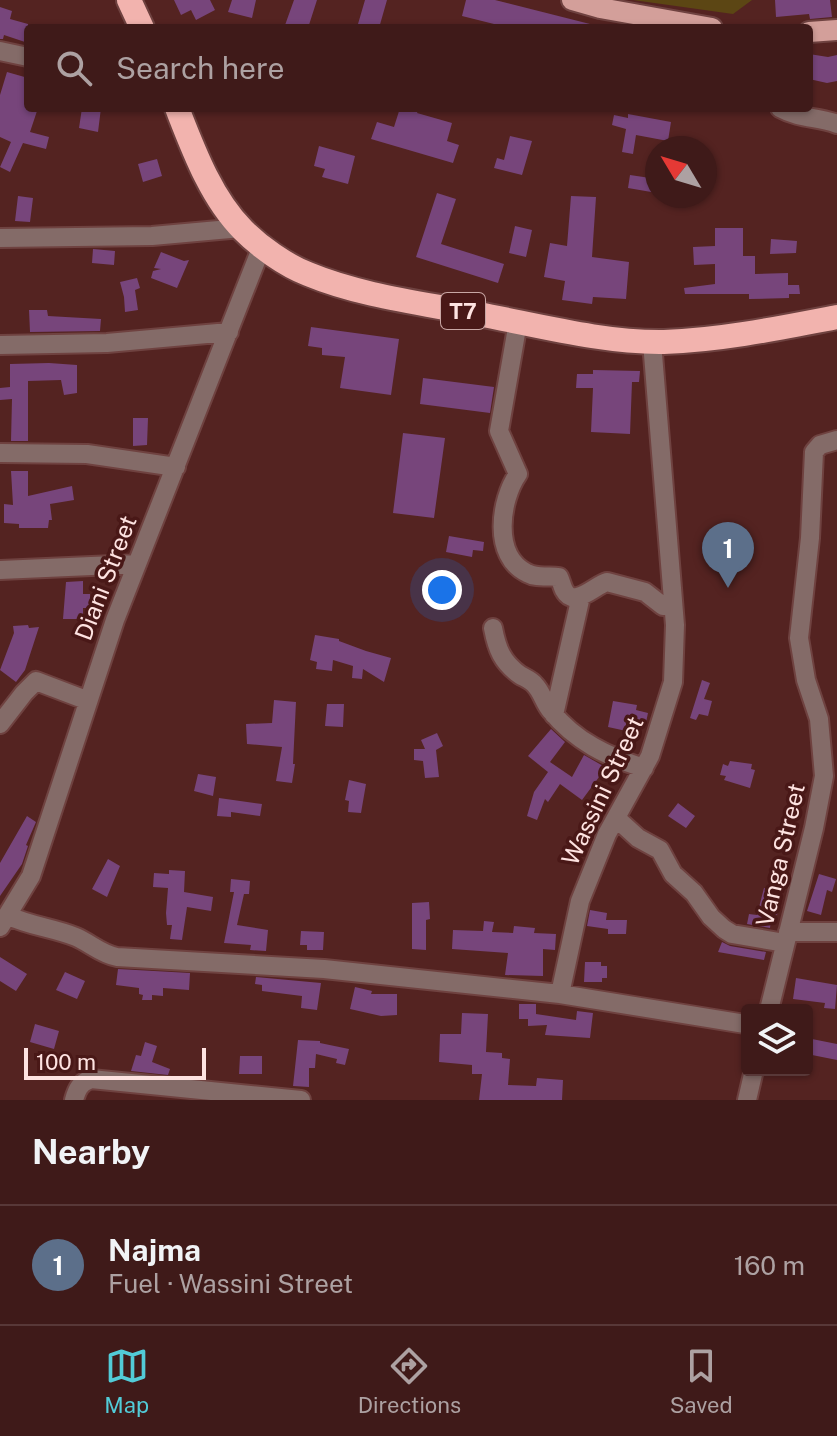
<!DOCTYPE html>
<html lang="en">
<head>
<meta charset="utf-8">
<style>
	body { margin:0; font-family:"Public Sans",sans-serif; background:#462322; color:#f1f3f6 }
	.controls { position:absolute; right:24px; bottom:24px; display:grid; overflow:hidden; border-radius:8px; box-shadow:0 2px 6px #0004 }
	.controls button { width:72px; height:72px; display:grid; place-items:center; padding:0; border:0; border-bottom:2px solid #583838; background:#3f1a19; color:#f1f3f6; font:40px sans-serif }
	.compass { position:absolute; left:645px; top:136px; width:72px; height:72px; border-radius:50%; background:#3f1a19; box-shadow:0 2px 6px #0004; rotate:308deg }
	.scale { position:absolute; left:24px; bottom:20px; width:182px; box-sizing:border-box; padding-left:8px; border:4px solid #fee3e1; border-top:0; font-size:22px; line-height:28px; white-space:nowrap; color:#fee3e1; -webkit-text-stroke:6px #491817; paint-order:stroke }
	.you { position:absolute; left:442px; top:590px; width:28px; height:28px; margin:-20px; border:6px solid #fff; border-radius:50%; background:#1a73e8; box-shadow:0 0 0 12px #1a73e833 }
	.badge { display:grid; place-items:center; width:52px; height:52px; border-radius:50%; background:#52cbd7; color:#fff; font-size:26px; font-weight:700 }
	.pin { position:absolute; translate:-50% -66px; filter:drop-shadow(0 2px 4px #0008) }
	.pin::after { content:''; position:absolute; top:42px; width:28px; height:24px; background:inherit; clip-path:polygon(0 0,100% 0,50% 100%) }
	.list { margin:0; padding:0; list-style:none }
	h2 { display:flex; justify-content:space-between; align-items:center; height:104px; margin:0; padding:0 32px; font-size:34px }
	h2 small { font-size:26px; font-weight:400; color:#ada1a2 }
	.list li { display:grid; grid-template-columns:52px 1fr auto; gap:24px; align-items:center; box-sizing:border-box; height:120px; padding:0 32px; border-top:2px solid #583838 }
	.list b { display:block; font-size:30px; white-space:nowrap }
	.list p { margin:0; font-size:26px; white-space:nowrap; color:#ada1a2 }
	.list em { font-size:26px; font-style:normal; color:#ada1a2 }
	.icon { flex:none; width:44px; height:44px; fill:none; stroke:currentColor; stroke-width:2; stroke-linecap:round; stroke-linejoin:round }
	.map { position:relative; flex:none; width:837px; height:1100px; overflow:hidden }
	.search { position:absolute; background:#3f1a19; box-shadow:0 2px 6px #0004; left:24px; right:24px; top:24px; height:88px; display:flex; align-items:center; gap:20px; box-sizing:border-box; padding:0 28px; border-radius:8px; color:#ada1a2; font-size:30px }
	.sheet { height:224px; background:#3f1a19 }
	nav { display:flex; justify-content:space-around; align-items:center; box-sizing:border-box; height:112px; border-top:2px solid #583838; background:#3f1a19; font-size:22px; color:#ada1a2 }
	nav a { display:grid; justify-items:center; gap:4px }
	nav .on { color:#52cbd7 }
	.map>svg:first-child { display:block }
	.green { fill:#5c4614 }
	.building { fill:#77457b }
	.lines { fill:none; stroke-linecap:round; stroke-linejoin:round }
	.minor-casing { stroke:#6f4240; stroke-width:22 }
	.major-casing { stroke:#6f4240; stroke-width:24 }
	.highway-casing { stroke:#6f4240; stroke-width:28 }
	.minor { stroke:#846b68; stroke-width:18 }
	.major { stroke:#d39f9a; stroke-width:20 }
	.highway { stroke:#f2b3ae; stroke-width:24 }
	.labels { text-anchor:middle; stroke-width:7; stroke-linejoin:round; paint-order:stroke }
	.shield { fill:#491817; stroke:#c8a6a4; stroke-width:2 }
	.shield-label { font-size:22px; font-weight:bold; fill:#fee3e1 }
	.street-label { font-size:24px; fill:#fee3e1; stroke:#491817 }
</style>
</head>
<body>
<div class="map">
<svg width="837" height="1100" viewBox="0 0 837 1100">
	<rect width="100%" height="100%" fill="#542321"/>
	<!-- green -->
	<path class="green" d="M633 0H752L733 14Z"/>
	<!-- building -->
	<path class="building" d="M174 0H210L215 10 196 20 191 10 181 15Z
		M232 0H256L252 18 228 12Z
		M294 0H317L308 28H284Z
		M365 0H387L379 28 358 24Z
		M466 0H495L590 24V28H510L462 16Z
		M775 0H830L832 17 810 19 809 14 776 17Z
		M0 7 12 11 10 19 28 24V43L4 35 3 39H0Z
		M809 54 828 57 837 55V81L827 83 809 79Z
		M7 72 28 78 25 108H38L30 132 49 137 46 149 23 143 10 172 0 167 11 142 0 137V95Z
		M82 108H101L98 132 79 128Z
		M400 108H419L417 113 452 123 447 141 459 145 453 163 371 139 377 122 394 127Z
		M628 114 671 122 668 141 636 135 633 154 622 152 626 129 612 125 614 115 628 118Z
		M510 136 532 141 522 175 494 168 497 158 504 160Z
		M319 146 355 156 348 184 322 177 325 169 314 166Z
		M157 159 162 176 143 182 138 164Z
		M630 175 657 179V193L628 188Z
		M437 193 456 199 441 244 504 264 498 283 416 257Z
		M18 196 33 198 30 222 15 221Z
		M571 196 596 197 592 257 629 262 626 299 593 297 592 304 562 300 565 281 544 277 550 243 567 246Z
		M515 226 532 230 526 257 509 253Z
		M715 228H743V256H755V274L788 273V285H799L800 294H789V298L749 299V294H685L684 288 715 284V264L694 265 693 247 715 246Z
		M771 239 797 241 796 253 770 254Z
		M93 249 115 251 114 265 92 263Z
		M161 252 184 261 189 260 177 288 151 278 153 271 161 269 154 268Z
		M137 278 140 288 135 290 138 310 125 312 124 297 120 282Z
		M29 310H47L48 316 101 319 100 331 30 332Z
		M311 327 399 339 391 395 340 388 345 357 322 355V348L308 346Z
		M49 363 77 365V393L64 395 61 380 28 381V441H11L12 399 0 400V388L10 387V364Z
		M593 370 640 371 639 382H632L630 434 591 432 593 388H576L577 374H593Z
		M423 378 494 387 490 413 420 404Z
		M133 418H148L147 445 133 446Z
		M403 433 445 438 434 518 393 513Z
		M11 471H28V496L72 486 74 500 50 504 52 520H49L48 528H19V524L4 523V504L13 505Z
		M449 536 484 542 483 551 473 550 472 557 446 552Z
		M83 581V594H90L91 608H83V619H63L66 582Z
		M28 625 29 628 39 627 25 670 16 682 0 670 14 633 13 626Z
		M315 635 339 639V641L366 651 391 658 384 682 363 669 362 679 352 678 353 666 333 660 332 671 316 669 317 662 310 660Z
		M702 680 710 683 704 699 712 701 708 716 699 714 696 720 690 718Z
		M274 700 296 702 293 764H295L292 783 276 781 282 747 247 744 246 724 272 723Z
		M613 701 637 705 636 710 648 713 645 727 632 725 631 732 608 727Z
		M327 704H344L343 727 325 726Z
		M551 729 565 742 550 762 572 777 584 755 617 774 612 783 599 777 582 800 560 784 548 802 545 799 537 820 527 816 534 792 548 772 528 756Z
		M437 733 443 746 436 750 439 777 425 778 423 761 414 760V749H425L421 740Z
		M730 761 752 764 751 769 755 770 750 788 724 780 726 776 720 775 723 764 728 766Z
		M198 774 216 777 213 796 194 791Z
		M349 780 366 784 361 813 348 812 349 801 345 800Z
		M219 798 262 804 260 816 231 812V817L217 816Z
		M678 803 695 816 686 828 668 816Z
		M27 816 36 822 26 845 28 846 22 864 0 896V863Z
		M108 859 120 866 107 897 92 889Z
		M169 870 185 871 184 892 213 897 211 911 187 907 182 940 170 939 172 925H167L166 913 168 888 153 887 154 873 169 874Z
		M819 874 836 879 832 892 827 890 821 915 807 911Z
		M231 879 250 881 249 894H244L237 925 268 930 266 951 250 950 251 945 224 943 234 892H230Z
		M764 888 782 893 777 915 772 913 770 928 747 924 749 914 757 915Z
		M429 902 430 919 426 920V950L412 949V903Z
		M590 910 607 913 606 920H627L626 934H608V929L587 926Z
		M484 921 494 922 492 932 513 933 514 926 535 928 534 933 556 934 555 950 543 949V976L505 975 508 953 452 949 453 930 483 931Z
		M301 931 324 932 323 950H307V945H300Z
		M722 942 730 946 766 952 764 960 718 952Z
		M0 957 27 974 16 991 0 981Z
		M585 962H601V966H607V978H602V982H584Z
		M118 969 190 973 189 990 163 988V996L152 995V1000H142L143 995 139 994V988L116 985Z
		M65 972 85 981 77 999 56 990Z
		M256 977 321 983 317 1010 301 1008 302 996 262 991V985L255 984Z
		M796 978 837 985 835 1009 824 1008 825 1003 793 999Z
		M355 987 372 991 371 994H397V1015L381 1016 350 1009Z
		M519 1004H536V1014L576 1020 577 1011 593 1013 590 1038 545 1035 547 1025 528 1026V1019H519Z
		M462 1013 488 1014 486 1052 502 1053V1058L510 1059 508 1085 536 1086 537 1078 563 1080 562 1100H479L482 1074H472V1065L439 1062 440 1034H461Z
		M35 1024 59 1031 54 1049 30 1042Z
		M807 1038 837 1044V1060L807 1054Z
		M298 1040 320 1041V1043L349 1049 345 1065 336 1063 337 1059 316 1054 315 1068H309V1087L293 1086Z
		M145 1042 157 1046 152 1062 170 1069 168 1075 131 1071 136 1055 141 1056Z
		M240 1056H262V1074H239Z"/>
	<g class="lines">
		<!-- minor casing -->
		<g class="minor-casing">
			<path id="minor" d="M0 51 28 57
				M780 108C802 120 818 116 837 124
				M0 238 152 236 241 228
				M518 322 499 431 518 474C500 500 492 556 527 573 538 579 548 575 559 577 561 581 562 586 564 590 574 609 595 585 607 582L645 592 663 606H673
				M0 345 107 343 229 332
				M0 453 87 454 176 467
				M0 570 137 564
				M493 628C497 649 502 662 520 675 525 678 531 680 535 685 542 692 544 703 551 711 575 741 608 757 644 768
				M554 715 581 596
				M0 724 24 693 36 681 86 700
				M616 818 638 838 660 850 673 874 694 893 711 917 724 929 732 934 785 943
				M9 916C30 926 54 928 76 937 90 943 101 954 117 957L324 969 560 994 745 1024
				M0 927 31 876 115 620 262 246
				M788 932H837
				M560 994 580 901 607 834 650 756 673 682 675 625 652 342
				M769 1010 814 828 824 776 819 719 806 680 799 638 810 538 814 452 820 445 837 440
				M74 1100C77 1089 80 1083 91 1079L301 1100
				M747 1100 754 1070"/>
		</g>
		<!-- major casing -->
		<g class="major-casing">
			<path id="major" d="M572 0 600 8 712 28
				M809 32 837 30"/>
		</g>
		<!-- highway casing -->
		<g class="highway-casing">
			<path id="highway" d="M129 0 142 28
				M177 108C193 149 211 198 243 230 260 247 285 265 308 274 361 296 422 303 478 314 537 325 604 343 664 342 722 340 780 328 837 317"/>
		</g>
		<!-- minor -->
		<use href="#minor" class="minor"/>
		<!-- major -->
		<use href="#major" class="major"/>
		<!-- highway -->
		<use href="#highway" class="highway"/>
	</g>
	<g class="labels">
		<!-- shield labels -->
		<rect class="shield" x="441" y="293" width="44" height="36" rx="6"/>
		<g class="shield-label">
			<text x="463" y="319">T7</text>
		</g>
		<!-- street labels -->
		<g class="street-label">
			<text transform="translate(106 578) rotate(-69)" y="8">Diani Street</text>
			<text transform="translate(603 791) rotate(-65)" y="8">Wassini Street</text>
			<text transform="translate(781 855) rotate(-77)" y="8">Vanga Street</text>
		</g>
	</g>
</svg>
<div class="controls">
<button><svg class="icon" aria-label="layers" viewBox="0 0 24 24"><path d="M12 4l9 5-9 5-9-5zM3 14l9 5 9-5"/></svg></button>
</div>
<svg class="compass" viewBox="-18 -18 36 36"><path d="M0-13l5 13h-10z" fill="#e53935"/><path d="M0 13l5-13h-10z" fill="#ada1a2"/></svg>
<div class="scale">100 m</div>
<div class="you"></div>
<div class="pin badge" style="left:728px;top:588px;background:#5c6f8a">1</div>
<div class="search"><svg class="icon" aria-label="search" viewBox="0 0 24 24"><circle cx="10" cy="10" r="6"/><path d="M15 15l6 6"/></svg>Search here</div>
</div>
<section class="sheet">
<h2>Nearby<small></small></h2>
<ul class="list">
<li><span class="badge" style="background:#5c6f8a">1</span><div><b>Najma</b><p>Fuel · Wassini Street</p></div><em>160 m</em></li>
</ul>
</section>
<nav>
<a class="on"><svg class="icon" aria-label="map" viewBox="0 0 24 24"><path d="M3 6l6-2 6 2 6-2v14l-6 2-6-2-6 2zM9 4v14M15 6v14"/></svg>Map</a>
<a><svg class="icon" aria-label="directions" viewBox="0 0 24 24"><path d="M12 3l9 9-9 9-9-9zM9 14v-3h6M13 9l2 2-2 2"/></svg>Directions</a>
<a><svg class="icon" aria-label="saved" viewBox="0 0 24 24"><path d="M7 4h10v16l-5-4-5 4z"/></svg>Saved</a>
</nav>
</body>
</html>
